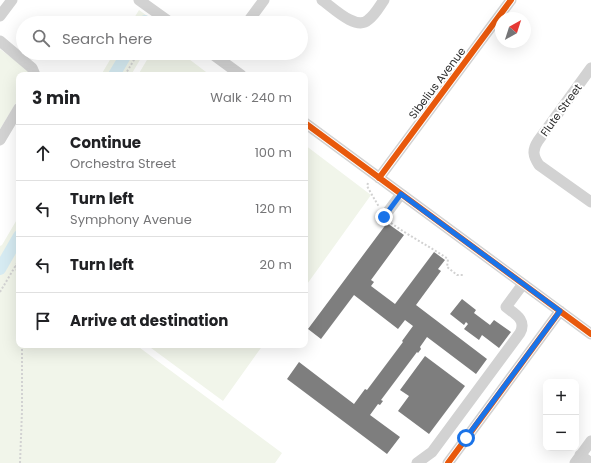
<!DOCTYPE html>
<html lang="en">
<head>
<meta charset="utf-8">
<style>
	body { margin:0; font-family:Poppins,sans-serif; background:#f2f2f2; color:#202124 }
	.controls { position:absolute; right:12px; bottom:12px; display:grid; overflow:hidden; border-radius:8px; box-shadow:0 4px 16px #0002 }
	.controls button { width:36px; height:36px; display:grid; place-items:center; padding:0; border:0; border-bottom:1px solid #e0e0e0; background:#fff; color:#202124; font:20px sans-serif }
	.compass { position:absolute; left:495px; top:12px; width:36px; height:36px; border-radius:50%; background:#fff; box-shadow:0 4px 16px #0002; rotate:39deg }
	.stop { position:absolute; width:12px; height:12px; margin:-9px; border:3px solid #1a73e8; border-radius:50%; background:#fff }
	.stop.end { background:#1a73e8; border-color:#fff; box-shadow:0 1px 4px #0008 }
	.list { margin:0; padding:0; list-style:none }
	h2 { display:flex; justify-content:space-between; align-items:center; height:52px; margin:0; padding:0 16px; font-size:17px }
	h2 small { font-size:13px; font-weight:400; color:#757577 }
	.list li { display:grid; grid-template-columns:26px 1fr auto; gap:12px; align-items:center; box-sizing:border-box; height:56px; padding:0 16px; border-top:1px solid #e0e0e0 }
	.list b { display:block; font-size:15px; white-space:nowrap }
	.list p { margin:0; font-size:13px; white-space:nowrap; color:#757577 }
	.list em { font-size:13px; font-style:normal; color:#757577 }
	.icon { flex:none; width:22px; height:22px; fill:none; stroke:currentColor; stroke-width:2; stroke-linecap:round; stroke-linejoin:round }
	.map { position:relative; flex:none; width:591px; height:463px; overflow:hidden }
	.search { position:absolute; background:#fff; box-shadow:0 4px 16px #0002; left:16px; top:16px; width:292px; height:44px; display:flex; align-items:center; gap:10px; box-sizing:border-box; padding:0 14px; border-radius:22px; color:#757577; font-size:15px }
	.panel { position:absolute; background:#fff; box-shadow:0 4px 16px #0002; left:16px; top:72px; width:292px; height:276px; border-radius:8px }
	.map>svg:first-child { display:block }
	.green { fill:#f1f5ea }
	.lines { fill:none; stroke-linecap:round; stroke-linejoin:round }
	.canal { stroke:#d6ebf2; stroke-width:12 }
	.building { fill:#7e7e7e }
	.path { stroke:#d2d2d2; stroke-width:2; stroke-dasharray:2 2; stroke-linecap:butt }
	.minor { stroke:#d2d2d2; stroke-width:11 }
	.cycleway-casing { stroke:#fff; stroke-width:8 }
	.cycleway { stroke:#e8590c; stroke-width:6 }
	.route { stroke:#1a73e8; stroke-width:5 }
	.labels { text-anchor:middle; stroke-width:4; stroke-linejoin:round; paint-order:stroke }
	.street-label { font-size:11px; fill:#2d2d2d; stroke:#fff }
</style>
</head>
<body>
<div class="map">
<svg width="591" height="463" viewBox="0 0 591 463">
	<rect width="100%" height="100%" fill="#fff"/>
	<!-- green -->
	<path class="green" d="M139 10 157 23H131Z
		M0 49 28 70 31 75H19V98L0 129Z
		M114 53H144L131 75H101Z
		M151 53H181L210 75H138Z
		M305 145 371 195 305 287Z
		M19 216V345H136L282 453 275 463H0V246L2 245Z
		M147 345H263L223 401Z"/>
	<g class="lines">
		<!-- canal -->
		<path class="canal" d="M144 23 145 21
			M114 75 127 53
			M0 269 19 236"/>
	</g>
	<!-- building -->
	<path class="building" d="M387 223 404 235 371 280 374 282 371 286 395 304 434 252 445 260 438 269 441 271 416 305 487 359 476 374 427 337 420 347 421 349 418 353 417 352 381 400 383 401 380 405 378 404 370 415 400 437 387 454 287 379 299 362 354 404 365 389 367 390 403 342 402 341 413 326 405 320 398 329 354 295 321 339 308 329Z
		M462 299 476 310 474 313 490 325 494 320 511 332 499 348 482 335 479 340 464 329 468 324 466 322 464 325 450 314Z
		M425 356 465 386 429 434 398 411 409 396 400 390Z"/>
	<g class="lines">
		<!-- path -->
		<path class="path" d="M125 75 138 53
			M368 183 367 186 379 207
			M391 223C409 236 429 246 448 259L447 267 457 275H463
			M16 265 19 288
			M0 292 19 260
			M20 463 22 411V345"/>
		<!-- minor -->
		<path class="minor" d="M139 0 171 23
			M322 0C332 7 356 31 368 20 375 15 379 7 384 0
			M0 16 12 0
			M247 23 264 0
			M0 41 32 68 35 75
			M211 53 241 75
			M591 68 538 141C532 150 533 156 539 165L591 202
			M305 123 591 334
			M0 140 19 108
			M379 178 511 0
			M384 217 401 194
			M580 455 591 463
			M417 463 432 452 520 333C527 320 515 314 506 307L523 284
			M448 463 560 311
			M575 463 591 441"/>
		<!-- cycleway casing -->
		<g class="cycleway-casing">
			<path id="cycleway" d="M305 123 591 334
				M379 178 511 0
				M448 463 560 311"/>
		</g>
		<!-- cycleway -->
		<use href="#cycleway" class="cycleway"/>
	</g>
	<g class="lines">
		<!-- route -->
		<path class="route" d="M384 217 401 194 560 311 466 438"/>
	</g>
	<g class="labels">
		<!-- street labels -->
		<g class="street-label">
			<text transform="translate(437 83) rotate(-53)" y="4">Sibelius Avenue</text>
			<text transform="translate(561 110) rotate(-54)" y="4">Flute Street</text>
		</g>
	</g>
</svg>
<div class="controls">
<button>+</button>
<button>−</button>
</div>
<svg class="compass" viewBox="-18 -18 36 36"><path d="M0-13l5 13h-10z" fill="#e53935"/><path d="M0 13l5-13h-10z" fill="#757577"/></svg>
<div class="stop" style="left:466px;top:438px"></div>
<div class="stop end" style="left:384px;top:217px"></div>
<div class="search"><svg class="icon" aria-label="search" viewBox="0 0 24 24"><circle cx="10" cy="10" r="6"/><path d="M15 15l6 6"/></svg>Search here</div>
<section class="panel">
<h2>3 min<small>Walk · 240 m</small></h2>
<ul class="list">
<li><svg class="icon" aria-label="ahead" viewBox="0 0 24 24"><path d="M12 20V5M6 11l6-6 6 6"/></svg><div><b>Continue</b><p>Orchestra Street</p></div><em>100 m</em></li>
<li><svg class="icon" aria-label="left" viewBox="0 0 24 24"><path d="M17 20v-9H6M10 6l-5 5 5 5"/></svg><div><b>Turn left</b><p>Symphony Avenue</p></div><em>120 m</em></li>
<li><svg class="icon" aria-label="left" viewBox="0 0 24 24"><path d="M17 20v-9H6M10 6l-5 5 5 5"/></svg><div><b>Turn left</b></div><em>20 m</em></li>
<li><svg class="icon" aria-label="arrive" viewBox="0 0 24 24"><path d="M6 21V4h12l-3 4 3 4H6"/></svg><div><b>Arrive at destination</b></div></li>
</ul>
</section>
</div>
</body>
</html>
